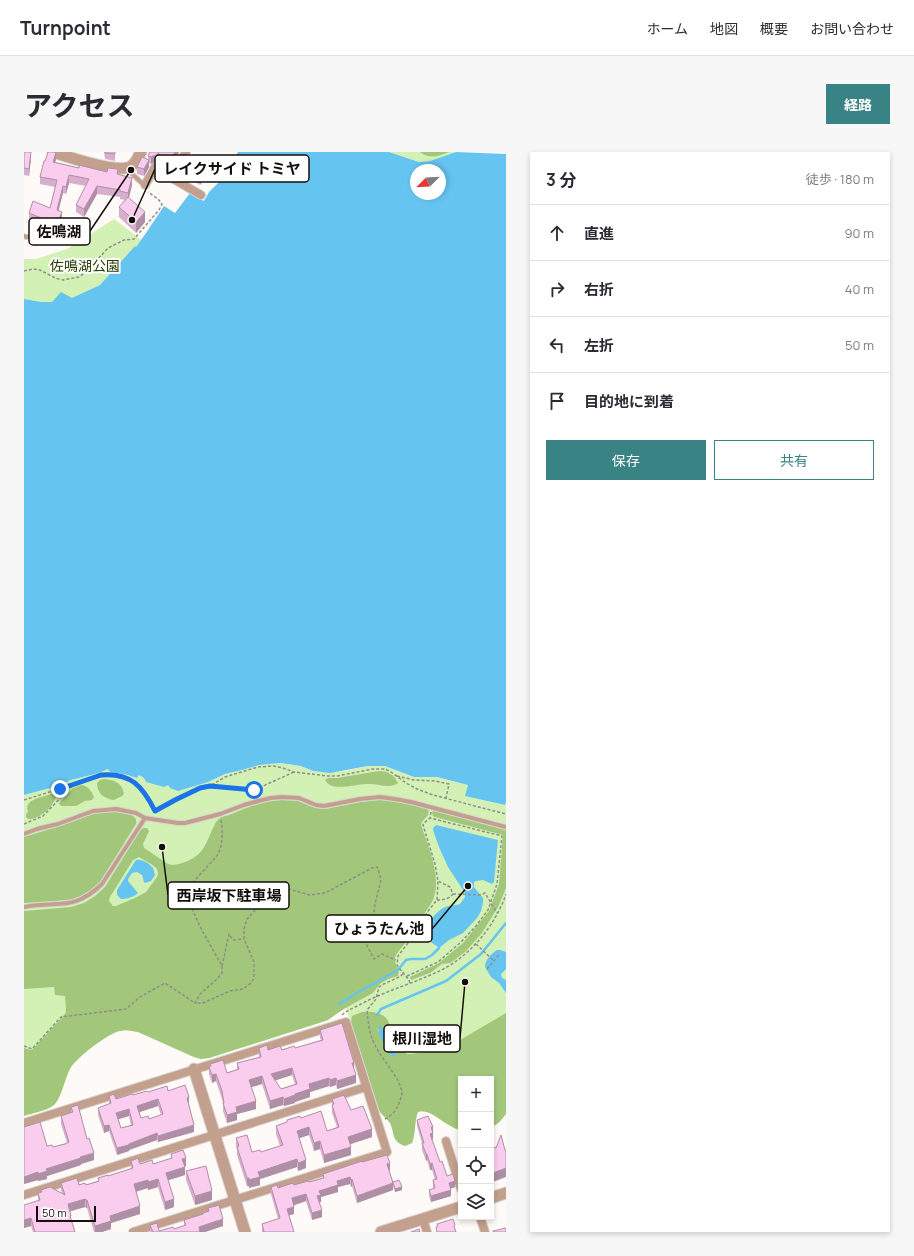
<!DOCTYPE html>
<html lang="ja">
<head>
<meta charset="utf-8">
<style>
	body { margin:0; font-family:Manrope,"Noto Sans JP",sans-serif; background:#f7f7f7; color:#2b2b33 }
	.controls { position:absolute; right:12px; bottom:12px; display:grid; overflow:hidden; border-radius:0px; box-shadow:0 2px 6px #0003 }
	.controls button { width:36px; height:36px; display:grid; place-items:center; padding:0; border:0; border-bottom:1px solid #e1e1e2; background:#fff; color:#2b2b33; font:20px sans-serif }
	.compass { position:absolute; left:386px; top:12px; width:36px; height:36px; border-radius:50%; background:#fff; box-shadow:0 2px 6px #0003; rotate:246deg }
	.scale { position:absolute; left:12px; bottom:10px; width:60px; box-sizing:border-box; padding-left:4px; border:2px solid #150f0c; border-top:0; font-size:11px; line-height:14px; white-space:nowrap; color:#150f0c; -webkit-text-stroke:3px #fff; paint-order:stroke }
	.stop { position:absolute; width:12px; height:12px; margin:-9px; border:3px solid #1a73e8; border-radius:50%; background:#fff }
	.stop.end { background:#1a73e8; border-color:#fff; box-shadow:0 1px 4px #0008 }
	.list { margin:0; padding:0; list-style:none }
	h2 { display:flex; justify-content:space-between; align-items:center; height:52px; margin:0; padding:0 16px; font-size:17px }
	h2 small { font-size:13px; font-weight:400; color:#7c7c81 }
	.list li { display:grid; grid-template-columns:26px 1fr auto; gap:12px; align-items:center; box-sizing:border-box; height:56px; padding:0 16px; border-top:1px solid #e1e1e2 }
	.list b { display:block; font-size:15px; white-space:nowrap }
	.list em { font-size:13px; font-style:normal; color:#7c7c81 }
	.actions { display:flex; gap:8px; padding:12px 16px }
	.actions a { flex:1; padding:9px 0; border:1px solid #3a8385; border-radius:0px; text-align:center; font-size:14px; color:#3a8385 }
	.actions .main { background:#3a8385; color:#fff }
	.icon { flex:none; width:22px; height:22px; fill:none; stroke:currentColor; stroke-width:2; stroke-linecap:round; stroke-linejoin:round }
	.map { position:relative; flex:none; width:482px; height:1080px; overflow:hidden; border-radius:0px }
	header { display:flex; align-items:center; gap:24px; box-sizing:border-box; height:56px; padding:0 20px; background:#fff; border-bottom:1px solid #e1e1e2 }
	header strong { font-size:19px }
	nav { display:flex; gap:22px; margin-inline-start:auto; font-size:14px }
	.intro { display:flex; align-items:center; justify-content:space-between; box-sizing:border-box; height:96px; padding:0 24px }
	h1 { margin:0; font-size:28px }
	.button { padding:10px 18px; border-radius:0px; background:#3a8385; color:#fff; font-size:14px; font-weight:700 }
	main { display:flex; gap:24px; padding:0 24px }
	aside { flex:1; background:#fff; border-radius:0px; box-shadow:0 2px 6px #0003 }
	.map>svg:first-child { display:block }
	.green { fill:#d3f1b5 }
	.forest { fill:#a2c77b; fill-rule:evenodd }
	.water { fill:#66c4f1; fill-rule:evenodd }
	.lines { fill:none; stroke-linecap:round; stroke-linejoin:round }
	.stream { stroke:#66c4f1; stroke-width:2.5 }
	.service-casing { stroke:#d8d4d2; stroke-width:6 }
	.minor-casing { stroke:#d8d4d2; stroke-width:10 }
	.tertiary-casing { stroke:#d8d4d2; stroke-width:13 }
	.path { stroke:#908c8a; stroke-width:1.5; stroke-dasharray:3 2; stroke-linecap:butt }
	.service { stroke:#c3a08d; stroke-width:4 }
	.minor { stroke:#c3a08d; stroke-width:8 }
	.tertiary { stroke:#c3a08d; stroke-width:11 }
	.wall { fill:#d7afcc; fill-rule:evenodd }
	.shaded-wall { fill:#af8fa6 }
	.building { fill:#facced; stroke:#af8fa6; fill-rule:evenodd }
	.route { stroke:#1a73e8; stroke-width:5 }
	.labels { text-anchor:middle; stroke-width:4; stroke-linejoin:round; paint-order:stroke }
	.park-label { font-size:14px; fill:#263c03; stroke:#fff }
	.leader { fill:none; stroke:#150f0c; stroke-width:1.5 }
	.callout-dot { fill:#150f0c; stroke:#fff; stroke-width:1.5 }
	.callout { fill:#fff; stroke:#150f0c; stroke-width:1.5 }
	.callout-label { font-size:15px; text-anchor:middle; font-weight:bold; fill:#150f0c }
</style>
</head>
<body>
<header>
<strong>Turnpoint</strong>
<nav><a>ホーム</a><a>地図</a><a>概要</a><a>お問い合わせ</a></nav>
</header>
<div class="intro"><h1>アクセス</h1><a class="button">経路</a></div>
<main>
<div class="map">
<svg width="482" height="1080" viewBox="0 0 482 1080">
	<rect width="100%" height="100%" fill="#fdfaf8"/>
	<!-- green -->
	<path class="green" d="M365 0H432L406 9 395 10Z
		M90 67 118 88 76 133 48 147 28 150H18L0 147V107H12L43 97Z
		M256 611 277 614 289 619 297 620 321 619 344 614H361L390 625H413L445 633 442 644 481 653 482 650V962C478 967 474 973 467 975V927H437V978C422 976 407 955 394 960 390 970 392 981 388 991L381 994C367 989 371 981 366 971 363 966 358 964 355 958L322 856 299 870 185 906 177 907 170 905 114 880C108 879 102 877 96 879 84 881 54 905 47 915 41 925 38 944 31 952 26 958 8 961 0 964V643L30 635 47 628 75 621 84 617 86 620 100 622 113 626 115 623 119 625 122 630 144 633 184 630 201 622 218 618 235 613Z"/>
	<!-- forest -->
	<path class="forest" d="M396 0H425C414 4 406 8 396 0Z
		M355 619C363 619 370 622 374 631 367 637 355 632 346 632 334 631 321 637 308 634 305 633 303 631 301 628L304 626H313Z
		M80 627C90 628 98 630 100 642L98 644 90 648C80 647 73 641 73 631L76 628Z
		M57 633C64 634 67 638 70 645L68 648 61 649 52 654H37L35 652 36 650 49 636Z
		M27 642H29L32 645C29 655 15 668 4 667L2 665V662L4 660C0 647 16 646 27 642Z
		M258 648 274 649 291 656 301 657 337 650 356 648 387 652 404 657C407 666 398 666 397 673 405 696 419 728 408 750 399 763 392 776 384 788 380 793 375 798 372 803 368 812 377 817 374 824L364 827 356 832 349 841 318 858 304 868 185 906 177 907 170 905 114 880C108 879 102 877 96 879 84 881 54 905 47 915 41 925 38 944 31 952 26 958 8 961 0 964V896L7 898 9 897 41 862 42 859 41 844 31 843 30 835 0 837V759L47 755 60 751 71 744 81 735 117 677 120 676H123L125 679 119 692 120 696 144 712C150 714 155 712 161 710 179 703 181 694 188 678 190 675 191 670 194 668 196 665 201 664 205 663 222 656 239 649 258 648ZM115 705 130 714 133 717 134 721 133 725 122 740 113 745 92 754H89L85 749 86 745 109 708Z
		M409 659H412L482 678V736L474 755 458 781 442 799 432 807 426 811 418 812 406 821 387 828 386 825 388 824 415 811 439 791 465 759 475 732 479 683 411 665 409 664 408 661Z
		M80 660C89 660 116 659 112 672L76 730 67 738 57 744 46 748 0 751V685C12 681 24 678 36 674 51 669 65 662 80 660Z
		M338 860C346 859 358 860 363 867L378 897 383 902H387L413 898 431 891 482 861V962C478 967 474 973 467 975V927H437V978C422 976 407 955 394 960 390 970 392 981 388 991L381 994C367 989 371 981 366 971 363 966 358 964 355 958L327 871 328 864ZM356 874 363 884 372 903 362 895 354 878Z"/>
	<!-- water -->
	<path class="water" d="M214 0H365L395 10 406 9 432 0 482 2V650L481 653 441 644 444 633 413 625H390L361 614H344L306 621 289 619 277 614 256 611 235 613 218 618 201 622 184 630 154 639 146 636 144 633 140 635 122 630 120 626 115 623 113 626 100 622 86 620 84 617 75 621 47 628 30 635 0 643V147L18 150H28L37 140 48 146 76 133 111 94 112 95 122 81 140 54 151 61 166 41 180 49 185 40 196 29ZM392 18H416V42H392Z
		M412 673 474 688 470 730 468 732 459 728 452 729 450 730V735L459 746V751L457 759 453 766 439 781 425 788 415 796C412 793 408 791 405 789 394 779 412 759 421 755 426 753 431 754 436 752L441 745V741L424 715 415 695 409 678V676Z
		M112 708C119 707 124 711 129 716L131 723 127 729 121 731 120 730 118 723 113 720 108 721 104 727V729L114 741C110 745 102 747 97 747L93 743V738Z
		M473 798H476L482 800V817L477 822 478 826 482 828V841L475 831 467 825 461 815C461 808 467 802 473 798Z
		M355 874H357L367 891 372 903 370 905 368 904C363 897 352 883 355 874Z"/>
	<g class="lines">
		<!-- stream -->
		<path class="stream" d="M315 852 333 841 374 818 382 808 387 807H401L408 803 415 796
			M353 863 357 857 422 829 457 802 482 771"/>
		<!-- service casing -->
		<g class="service-casing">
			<path id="service" d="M105 17 107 21 120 33
				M0 84 2 85 12 84
				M0 682 13 677 34 672 69 659 92 657 112 661 121 666 154 671H161L196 662 220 653 234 649 247 646 258 645 275 646 292 653 300 654 336 647 356 645 371 647 387 650 482 675
				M0 755C34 748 49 760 78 732L121 666"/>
		</g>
		<!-- minor casing -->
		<g class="minor-casing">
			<path id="minor" d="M146 25 177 43
				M121 33 131 15 146 25 162 0
				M0 971 322 870 363 1000 109 1080
				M422 989 437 1037
				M0 1043 342 935
				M456 1065 461 1080
				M399 1067 403 1080"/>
		</g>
		<!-- tertiary casing -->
		<g class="tertiary-casing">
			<path id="tertiary" d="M29 0C44 5 91 21 106 15 112 12 114 5 117 0
				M170 917 221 1080
				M467 1046 482 1041
				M357 1080 437 1055"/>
		</g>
		<!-- path -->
		<path class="path" d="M0 119 9 117 16 118 31 126 39 128 55 125 64 118 84 96 100 88 110 87 135 58 138 52 134 47 124 40
			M373 624 390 628 411 629 425 632 422 646
			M186 634 230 638 270 620
			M0 648 48 633 69 625 84 623 105 627 110 630 120 639 131 659
			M130 661 131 659 162 642 177 636 186 634 201 625 234 615 249 614 259 616 270 620 304 624H313L349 617H361L367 620 382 631 393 637 409 643 482 662
			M197 668C199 679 199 692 194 702 187 714 161 731 165 747 166 751 168 755 169 759 177 778 188 796 198 814V821L193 827 176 842 171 851H179L206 839 219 837 227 831 230 826V810L220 787V777L223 767 247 740 258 735 286 743 301 741 348 716 353 715 355 720 357 728 351 752 349 768 342 776 338 784 350 807 358 802 372 808
			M0 672 19 664 48 634
			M429 742 457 743 461 741 473 761
			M413 748C419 748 425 747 429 742L426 735 414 729
			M452 792 470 809
			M198 814 205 782 209 788 220 787
			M463 817 475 803
			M383 824 414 810 437 790 452 774 464 758 473 732 478 684 406 666
			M386 831C383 823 377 820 373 813L374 804 384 791 404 759 413 748 414 729 411 712 399 673 400 671 406 666 407 660
			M318 863C323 858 330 856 337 852 361 839 388 832 413 820 445 806 471 774 482 742
			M0 894 8 897 37 865 102 857 116 845 141 831 171 851
			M361 967C367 964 373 958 375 951 376 949 377 945 378 942 378 927 356 906 350 891 345 881 344 869 343 858L352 847 355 835C363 829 373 828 380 821"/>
		<!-- service -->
		<use href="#service" class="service"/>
		<!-- minor -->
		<use href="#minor" class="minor"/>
		<!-- tertiary -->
		<use href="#tertiary" class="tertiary"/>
	</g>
	<!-- wall -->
	<path class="wall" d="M0 0 7 6 5 24 0 23Z
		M80 0H91V9L81 7Z
		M124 0H155L145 17 134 8 133 10H131L127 12 125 11V15L120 24 113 22V15L124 8V4L125 1Z
		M32 8 31 10 55 16 94 22 108 33 105 46 121 70 112 81 95 65V55L101 48 96 47V45L73 42 60 65 52 60V53L62 34 45 31 42 42 39 41 34 58 38 67 32 82 21 78V75L5 69V61L26 56 31 35 16 32V25Z
		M168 10 185 19 176 33 161 24 160 25 155 22V16Z
		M296 878 330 918 332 931 313 937 312 933 306 935 305 934 286 940V945L271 950V951L260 954 259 953 246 957 238 932 227 935 232 957 213 962V968L203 971 199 959V952L198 947 192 929 188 931 185 922V915H186V912L203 921 213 917V911L235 905V896L244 898 271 896 297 888 296 886ZM268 923 271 932 257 937 251 928Z
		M144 939 165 952 170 980 134 990 133 988 105 998V999L93 1003 85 979 80 981 74 963V956L85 952V944L92 947 124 940ZM134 954 137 963 125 967 117 966 115 960ZM105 964 107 973 97 976 94 967Z
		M308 947 327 958 348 985 326 992 327 1003 300 1011 296 997 290 999 285 983 275 986 282 1016 274 1019 273 1015 236 1027V1033L225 1036V1034H223L213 1003V998L212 994V986L228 1000H237L256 994 252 982V974L263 970V968L277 966 303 979 313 975 308 961Z
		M47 955 70 1008 57 1012V1013L23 1024V1027L14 1029V1028L0 1032 23 994 29 995 43 991 37 972V964L47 961Z
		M393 968 409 979V987L408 988 416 1010 423 1024 431 1035 426 1037 427 1044 407 1050 405 1044V1038L409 1037V1028H411L408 1018H406L403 1008 402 1009 398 998V991L393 974Z
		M437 987V1019L435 1013V1004H436L434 997V988Z
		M147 1002 162 1014 161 1015V1023L144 1028 150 1055 141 1058 134 1035 124 1038V1036L112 1040 116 1062 87 1071V1077L78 1080H70L63 1056H62L61 1055 46 1059 47 1069 51 1080H9L7 1074 0 1076 14 1048V1041L17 1040V1038L38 1041 37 1039V1031L62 1033 74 1029V1026L84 1024 107 1017V1009L116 1012H129L147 1007Z
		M338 1010 366 1018H365L369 1030 378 1038 371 1040 369 1034V1038L333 1051 328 1034 327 1035 326 1032 314 1035V1040L297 1045V1050L295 1051 298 1065 288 1068 282 1049 270 1053V1062L265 1063 270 1080H238V1072L254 1067 247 1042V1035L254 1036 285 1030 299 1026V1022Z
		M162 1019 188 1048 171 1053 162 1028Z
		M184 1056 199 1074 181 1080H126V1073L135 1079 150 1077 160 1074V1068L179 1062V1061L184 1060Z"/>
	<!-- shaded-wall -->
	<path class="shaded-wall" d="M7 0V6L5 24V17Z
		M151 0H155L145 17V10Z
		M32 1V8L29 17V10Z
		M131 3V10L127 12V5Z
		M125 8V15L120 24V17Z
		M185 12V19L176 33V27Z
		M45 23V31L42 42V35Z
		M108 26V33L104 49V41Z
		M39 34V41L33 65V58Z
		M73 34V42L60 65V57Z
		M38 60V67L32 82V74Z
		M121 60V70L112 81V70Z
		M328 911H330V918Z
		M268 916V923L247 930V922Z
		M192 922V929L188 931V923Z
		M332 923V931L313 937V929Z
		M238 924V932L225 936V928Z
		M305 926V934L286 940V945L271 950V951L260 954V947L271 942 285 932Z
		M312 926V933L306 935V928Z
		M165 945V952H163V946Z
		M259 945V953L246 957V949Z
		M134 947V954L113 961V954Z
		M232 949V957L213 962V968L203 971V963L212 955Z
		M105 957V964L92 968V961Z
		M85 973V979L80 981V974Z
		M170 973V980L134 990V984Z
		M285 975V983L273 987V979Z
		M407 975H409V987L406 988V982Z
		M348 977V985L324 993V985Z
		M133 981V988L105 998V999L93 1003V996Z
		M296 989V997L290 999V991Z
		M327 995V1003L300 1011V1003Z
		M70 1001V1008L57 1012V1013L23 1024V1027L14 1029V1022L22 1017Z
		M402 1002H403V1008L402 1009Z
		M162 1006V1014L158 1015V1007Z
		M273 1007V1015L236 1027V1033L225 1036V1028L234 1020Z
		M282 1008V1016L274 1019V1011Z
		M366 1011V1018L363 1019V1012Z
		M408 1011V1018H406V1012Z
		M161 1015V1023L142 1029V1021Z
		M482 1016V1025L469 1030V1021Z
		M467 1019H468V1028H467Z
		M14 1020V1028L0 1032V1025Z
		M326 1025V1032L314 1035V1040L297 1045V1050L293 1051V1044L295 1039 313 1029Z
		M223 1026H225V1034H223Z
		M134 1027V1035L124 1038V1030Z
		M328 1027V1034L327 1035V1028Z
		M124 1028V1036L110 1040V1032Z
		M431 1029V1035L425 1037V1031Z
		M369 1031V1038L333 1051V1044Z
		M378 1035V1038L371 1040V1037Z
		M427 1038V1044L407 1050V1044Z
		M188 1039V1048L171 1053V1044Z
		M282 1042V1049L268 1054V1046Z
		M61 1047V1055L44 1060V1052Z
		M150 1047V1055L141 1058V1050Z
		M62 1048H63V1056H62Z
		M116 1054V1062L87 1071V1077L78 1080H71V1074L86 1064Z
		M270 1055V1062L263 1064V1057Z
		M298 1058V1065L288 1068V1061Z
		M7 1066V1074L0 1076V1068Z
		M199 1067V1074L181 1080H175V1075Z"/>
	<!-- building -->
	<path class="building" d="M0 0H7L5 17 0 16Z
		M24 0H30L32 1 29 10 55 16V13L83 20 84 16 94 17 93 22 108 26 104 41 96 39V38L73 34 60 57 52 53 65 27 45 23 42 35 39 34 33 58 38 60 32 74 21 70 22 68 5 61 9 49 26 56 33 28 16 25 20 9H21Z
		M81 0H91V2L81 1Z
		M126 0H151L145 10 134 1 133 3H131L127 5 124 4Z
		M118 5 125 8 120 17 113 15Z
		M104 45 121 60 112 70 95 55Z
		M318 871 330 911H328L332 923 313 929 312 926 306 928 305 926 285 932 286 937 271 942V943L260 947 259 945 246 949 238 924 225 928 232 949 212 955 213 960 203 963 199 951H200L198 939 192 922 188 923 185 915 187 914 186 912 199 908 203 921 215 917 213 911 237 905 235 896 243 893 244 898 256 894 258 898 270 894 271 896 299 888 296 878ZM268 916 273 932 257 937 247 922Z
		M161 933 165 945 163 946 170 973 134 984 133 981 105 992V993L93 996 85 973 80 974 74 956 87 951 85 944 90 942 92 947 108 942 109 943 123 939 124 940 143 934 144 939ZM134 947 139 962 125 967 124 964 117 966 113 954ZM105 957 109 973 97 976 92 961Z
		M320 943 327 958 339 954 348 977 324 985 327 995 300 1003 296 989 290 991 285 975 273 979 282 1008 274 1011 273 1007 234 1020 236 1025 225 1028V1026H223L213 995 215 994 212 986 223 983 228 1000 236 998 237 1000 259 993 252 974 263 970V968L276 964 277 966 297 959 303 979 315 975 308 953 310 952 308 947Z
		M54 953 63 987 65 986 70 1001 56 1005 57 1006 22 1017 23 1019 14 1022V1020L0 1025V975L16 970 23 994 28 993 29 995 41 992 45 990 37 964 49 960 47 955Z
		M404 964 409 975H407L409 981 406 982 416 1010 418 1009 423 1024 429 1022 431 1029 425 1031 427 1038 407 1044 405 1038 411 1036 409 1028 413 1027 408 1011 406 1012 403 1002H402L398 991H400L393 968Z
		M477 983 481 998H482V1016L469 1021 468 1019H467V994L472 996Z
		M437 987V997L434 988Z
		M159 998 162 1006 158 1007 161 1015 142 1021 150 1047 141 1050 134 1027 124 1030V1028L110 1032 116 1054 86 1064 87 1069 71 1074 63 1048H62L61 1047 44 1052 47 1064H46L51 1080H11L7 1066 0 1068V1053L16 1048 14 1041 18 1040 17 1038 26 1035 41 1043 37 1031 53 1026 55 1033 61 1031 62 1033 75 1029 74 1026 84 1023V1024L109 1016 107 1009 114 1006 116 1012 128 1008 129 1012 148 1006 147 1002Z
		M363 1003 366 1011 363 1012 369 1031 333 1044 328 1027 327 1028 326 1025 313 1029 314 1033 295 1039 297 1043 293 1044 298 1058 288 1061 282 1042 268 1046 270 1055 263 1057 270 1080H240L238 1072 256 1066 247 1035 253 1033 254 1036 269 1031 270 1033 284 1029 285 1030 300 1026 299 1022 338 1009V1010Z
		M437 1003V1010L435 1004Z
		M182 1014 188 1039 171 1044 162 1019Z
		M375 1028 378 1035 371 1037 369 1030Z
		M195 1053 199 1067 175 1075 176 1080H129L126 1073 133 1071 135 1079 149 1075 150 1077 162 1073 160 1068 179 1062V1061L185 1059 184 1056Z
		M429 1067 431 1073 430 1074 432 1080H413L412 1075 414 1074 413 1072Z
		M482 1076V1080H469V1079Z
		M395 1077 396 1080H387Z"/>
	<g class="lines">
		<!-- route -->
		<path class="route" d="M36 637 77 623C107 620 119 635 131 659L151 648 176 636 186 634 230 638"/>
	</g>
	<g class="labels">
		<!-- park labels -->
		<g class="park-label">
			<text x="61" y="119">佐鳴湖公園</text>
		</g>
	</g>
	<!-- callouts -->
	<path class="leader" d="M108 68L131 17M107 18L66 79M138 695L144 743M444 734L408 777M441 830L436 886"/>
	<g class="callout-dot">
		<circle cx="108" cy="68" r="4"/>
		<circle cx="107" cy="18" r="4"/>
		<circle cx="138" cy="695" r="4"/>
		<circle cx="444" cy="734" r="4"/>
		<circle cx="441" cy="830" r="4"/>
	</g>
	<g class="callout">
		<rect x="131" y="3" width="154" height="27" rx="4"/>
		<rect x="5" y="66" width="61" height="27" rx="4"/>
		<rect x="144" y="730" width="121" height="27" rx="4"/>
		<rect x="302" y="763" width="106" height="27" rx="4"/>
		<rect x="360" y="873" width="76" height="27" rx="4"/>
	</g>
	<g class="callout-label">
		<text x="208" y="22">レイクサイド トミヤ</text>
		<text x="35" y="85">佐鳴湖</text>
		<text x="205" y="749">西岸坂下駐車場</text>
		<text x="355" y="782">ひょうたん池</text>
		<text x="398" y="892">根川湿地</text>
	</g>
</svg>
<div class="controls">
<button>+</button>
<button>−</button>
<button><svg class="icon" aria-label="locate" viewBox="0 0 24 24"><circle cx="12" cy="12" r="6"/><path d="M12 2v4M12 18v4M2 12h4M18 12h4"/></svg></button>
<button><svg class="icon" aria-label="layers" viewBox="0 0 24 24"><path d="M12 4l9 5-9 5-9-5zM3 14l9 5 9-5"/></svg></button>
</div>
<svg class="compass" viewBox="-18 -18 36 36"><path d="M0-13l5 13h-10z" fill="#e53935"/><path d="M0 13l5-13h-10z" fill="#7c7c81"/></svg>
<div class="scale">50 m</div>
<div class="stop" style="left:230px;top:638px"></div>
<div class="stop end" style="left:36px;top:637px"></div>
</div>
<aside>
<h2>3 分<small>徒歩 · 180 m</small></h2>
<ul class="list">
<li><svg class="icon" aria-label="ahead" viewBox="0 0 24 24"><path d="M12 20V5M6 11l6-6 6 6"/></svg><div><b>直進</b></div><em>90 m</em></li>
<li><svg class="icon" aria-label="right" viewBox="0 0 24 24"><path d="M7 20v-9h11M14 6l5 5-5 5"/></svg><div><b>右折</b></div><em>40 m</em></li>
<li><svg class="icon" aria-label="left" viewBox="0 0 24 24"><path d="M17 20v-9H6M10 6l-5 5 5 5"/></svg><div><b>左折</b></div><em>50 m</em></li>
<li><svg class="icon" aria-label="arrive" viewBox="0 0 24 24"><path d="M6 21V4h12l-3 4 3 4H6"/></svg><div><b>目的地に到着</b></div></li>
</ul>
<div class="actions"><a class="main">保存</a><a>共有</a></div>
</aside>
</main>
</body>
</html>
